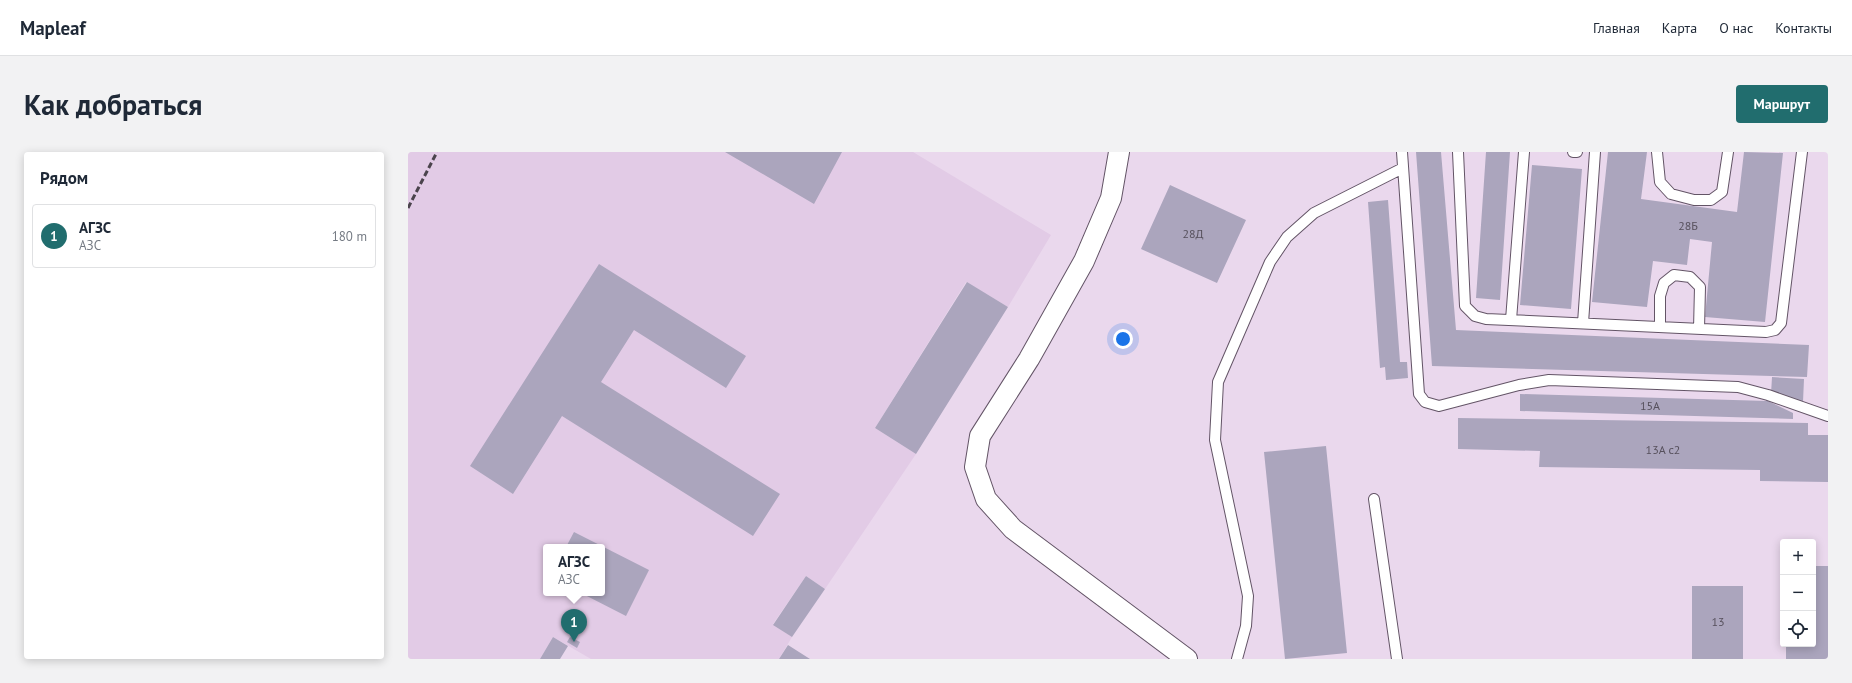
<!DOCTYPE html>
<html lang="ru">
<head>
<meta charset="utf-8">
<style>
	body { margin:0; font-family:"PT Sans",sans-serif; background:#f2f2f3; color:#1f2937 }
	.controls { position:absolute; right:12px; bottom:12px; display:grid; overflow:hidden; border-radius:4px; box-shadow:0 2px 10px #0003 }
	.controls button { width:36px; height:36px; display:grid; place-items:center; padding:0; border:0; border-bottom:1px solid #e0e1e3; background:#fff; color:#1f2937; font:20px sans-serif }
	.you { position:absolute; left:715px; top:187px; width:14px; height:14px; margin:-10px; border:3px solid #fff; border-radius:50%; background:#1a73e8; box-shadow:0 0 0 6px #1a73e833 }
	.badge { display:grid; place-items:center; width:26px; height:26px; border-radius:50%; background:#216d6e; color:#fff; font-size:13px; font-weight:700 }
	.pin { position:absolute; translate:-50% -33px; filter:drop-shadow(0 1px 2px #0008) }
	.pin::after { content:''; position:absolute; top:21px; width:14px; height:12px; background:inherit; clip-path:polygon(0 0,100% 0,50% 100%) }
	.popup { position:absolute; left:135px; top:392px; width:62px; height:52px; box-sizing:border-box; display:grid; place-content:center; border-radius:4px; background:#fff; filter:drop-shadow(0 1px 3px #0005); font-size:13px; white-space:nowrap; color:#747a83 }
	.popup b { font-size:15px; color:#1f2937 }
	.popup::after { content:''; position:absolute; left:50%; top:100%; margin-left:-8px; border:8px solid transparent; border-top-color:#fff }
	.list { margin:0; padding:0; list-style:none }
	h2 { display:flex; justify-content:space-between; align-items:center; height:52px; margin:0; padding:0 16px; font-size:17px }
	h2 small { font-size:13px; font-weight:400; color:#747a83 }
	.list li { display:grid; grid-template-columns:26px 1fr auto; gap:12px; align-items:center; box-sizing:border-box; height:64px; margin:0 8px 8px; padding:0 8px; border:1px solid #e0e1e3; border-radius:4px }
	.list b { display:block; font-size:15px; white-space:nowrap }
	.list p { margin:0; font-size:13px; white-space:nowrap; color:#747a83 }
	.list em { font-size:13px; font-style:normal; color:#747a83 }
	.icon { flex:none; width:22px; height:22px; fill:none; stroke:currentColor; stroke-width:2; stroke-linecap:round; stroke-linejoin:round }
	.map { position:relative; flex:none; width:1420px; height:507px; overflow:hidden; border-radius:4px }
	header { display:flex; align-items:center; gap:24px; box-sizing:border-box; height:56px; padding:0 20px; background:#fff; border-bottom:1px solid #e0e1e3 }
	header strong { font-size:19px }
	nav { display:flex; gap:22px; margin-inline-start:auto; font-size:14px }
	.intro { display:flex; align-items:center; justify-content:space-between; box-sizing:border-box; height:96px; padding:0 24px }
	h1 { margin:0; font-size:28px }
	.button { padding:10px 18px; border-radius:4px; background:#216d6e; color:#fff; font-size:14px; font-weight:700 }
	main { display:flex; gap:24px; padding:0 24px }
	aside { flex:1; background:#fff; border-radius:4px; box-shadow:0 2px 10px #0003 }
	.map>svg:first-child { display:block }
	.built { fill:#e2cbe6; fill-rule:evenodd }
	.building { fill:#aba5bd }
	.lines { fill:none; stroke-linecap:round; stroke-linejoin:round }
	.service-casing { stroke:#635466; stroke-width:12 }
	.minor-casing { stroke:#635466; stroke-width:22 }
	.service { stroke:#fff; stroke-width:10 }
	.minor { stroke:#fff; stroke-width:20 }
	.rail { stroke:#4b444d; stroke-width:3; stroke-dasharray:6 3; stroke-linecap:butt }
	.labels { text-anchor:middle; stroke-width:4; stroke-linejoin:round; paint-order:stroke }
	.number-label { font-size:12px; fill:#56505c }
</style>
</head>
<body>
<header>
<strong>Mapleaf</strong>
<nav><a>Главная</a><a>Карта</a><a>О нас</a><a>Контакты</a></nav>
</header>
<div class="intro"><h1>Как добраться</h1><a class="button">Маршрут</a></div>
<main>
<aside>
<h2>Рядом<small></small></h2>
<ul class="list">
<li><span class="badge">1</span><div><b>АГЗС</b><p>АЗС</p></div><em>180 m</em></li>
</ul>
</aside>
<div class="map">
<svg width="1420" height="507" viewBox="0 0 1420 507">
	<rect width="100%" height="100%" fill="#ead8ed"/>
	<!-- built -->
	<path class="built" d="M0 0H505L643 83 600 155 558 130 467 276 508 302 417 437 398 424 365 472 384 485 371 507H183L145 485 132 507H0ZM138 395H194V441H138Z"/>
	<!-- building -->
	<path class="building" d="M317 0H434L406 52Z
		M1008 0H1033L1048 178 1401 193 1399 225 1024 214Z
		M1078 0H1102L1092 148 1068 146Z
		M1200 0H1239L1233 47 1329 60 1336 0 1375 1 1357 170 1297 165 1304 90 1282 87 1279 113 1245 109 1239 155 1184 150Z
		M1124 13 1174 17 1163 157 1112 153Z
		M762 33 838 68 809 131 733 97Z
		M980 48 992 210H999L1000 226 978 228 977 215 972 216 960 50Z
		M191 112 338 204 318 236 226 178 193 230 372 342 345 384 154 264 105 342 62 314Z
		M559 130 600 155 508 302 467 276Z
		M1364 225 1396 227 1395 250 1363 242Z
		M1112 242 1360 249 1385 261V267L1112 259Z
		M1050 266 1400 271V283H1420V330L1352 329V318L1131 315 1132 299 1050 297Z
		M918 294 939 501 877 507 856 300Z
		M166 380 241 418 218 464 173 441H194V395H158Z
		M1405 414H1420V507H1378V492H1405Z
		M398 424 417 437 384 485 365 473Z
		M1284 434H1335V507H1284Z
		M145 485 160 494 152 507H132Z
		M162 485 172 490 169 496 159 490Z
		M380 493 402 507H371Z"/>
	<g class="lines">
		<!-- service casing -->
		<g class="service-casing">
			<path id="service" d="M994 0 1011 242 1017 250 1031 254 1111 233 1141 228 1330 235 1360 243 1420 264
				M1050 0 1057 154 1067 164 1078 167 1358 180 1367 178 1373 171 1394 0
				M1165 0H1169
				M1249 0 1252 30 1263 42 1286 48H1303L1314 40 1320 0
				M1103 168 1116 0
				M1175 171 1187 0
				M1252 175V144L1256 131 1266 123 1282 125 1292 135 1291 177
				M966 347 989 507
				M829 507 838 474 840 444 807 288 810 230 862 110 879 85 906 61 995 16"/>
		</g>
		<!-- minor casing -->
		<g class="minor-casing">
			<path id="minor" d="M711 0 703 46 676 109 621 207 572 284 567 315 578 347 605 377 779 507"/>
		</g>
		<!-- service -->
		<use href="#service" class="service"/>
		<!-- minor -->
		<use href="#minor" class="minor"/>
		<!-- rail -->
		<path class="rail" d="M0 56 29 0"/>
	</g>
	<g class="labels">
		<!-- number labels -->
		<g class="number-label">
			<text x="1280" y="78">28Б</text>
			<text x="785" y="86">28Д</text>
			<text x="1242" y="258">15А</text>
			<text x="1255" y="302">13А с2</text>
			<text x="1310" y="474">13</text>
		</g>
	</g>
</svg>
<div class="controls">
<button>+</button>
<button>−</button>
<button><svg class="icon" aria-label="locate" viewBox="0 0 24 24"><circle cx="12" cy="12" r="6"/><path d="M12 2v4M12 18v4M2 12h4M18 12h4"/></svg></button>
</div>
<div class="you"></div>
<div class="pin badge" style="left:166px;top:490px">1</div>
<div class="popup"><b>АГЗС</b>АЗС</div>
</div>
</main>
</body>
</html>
